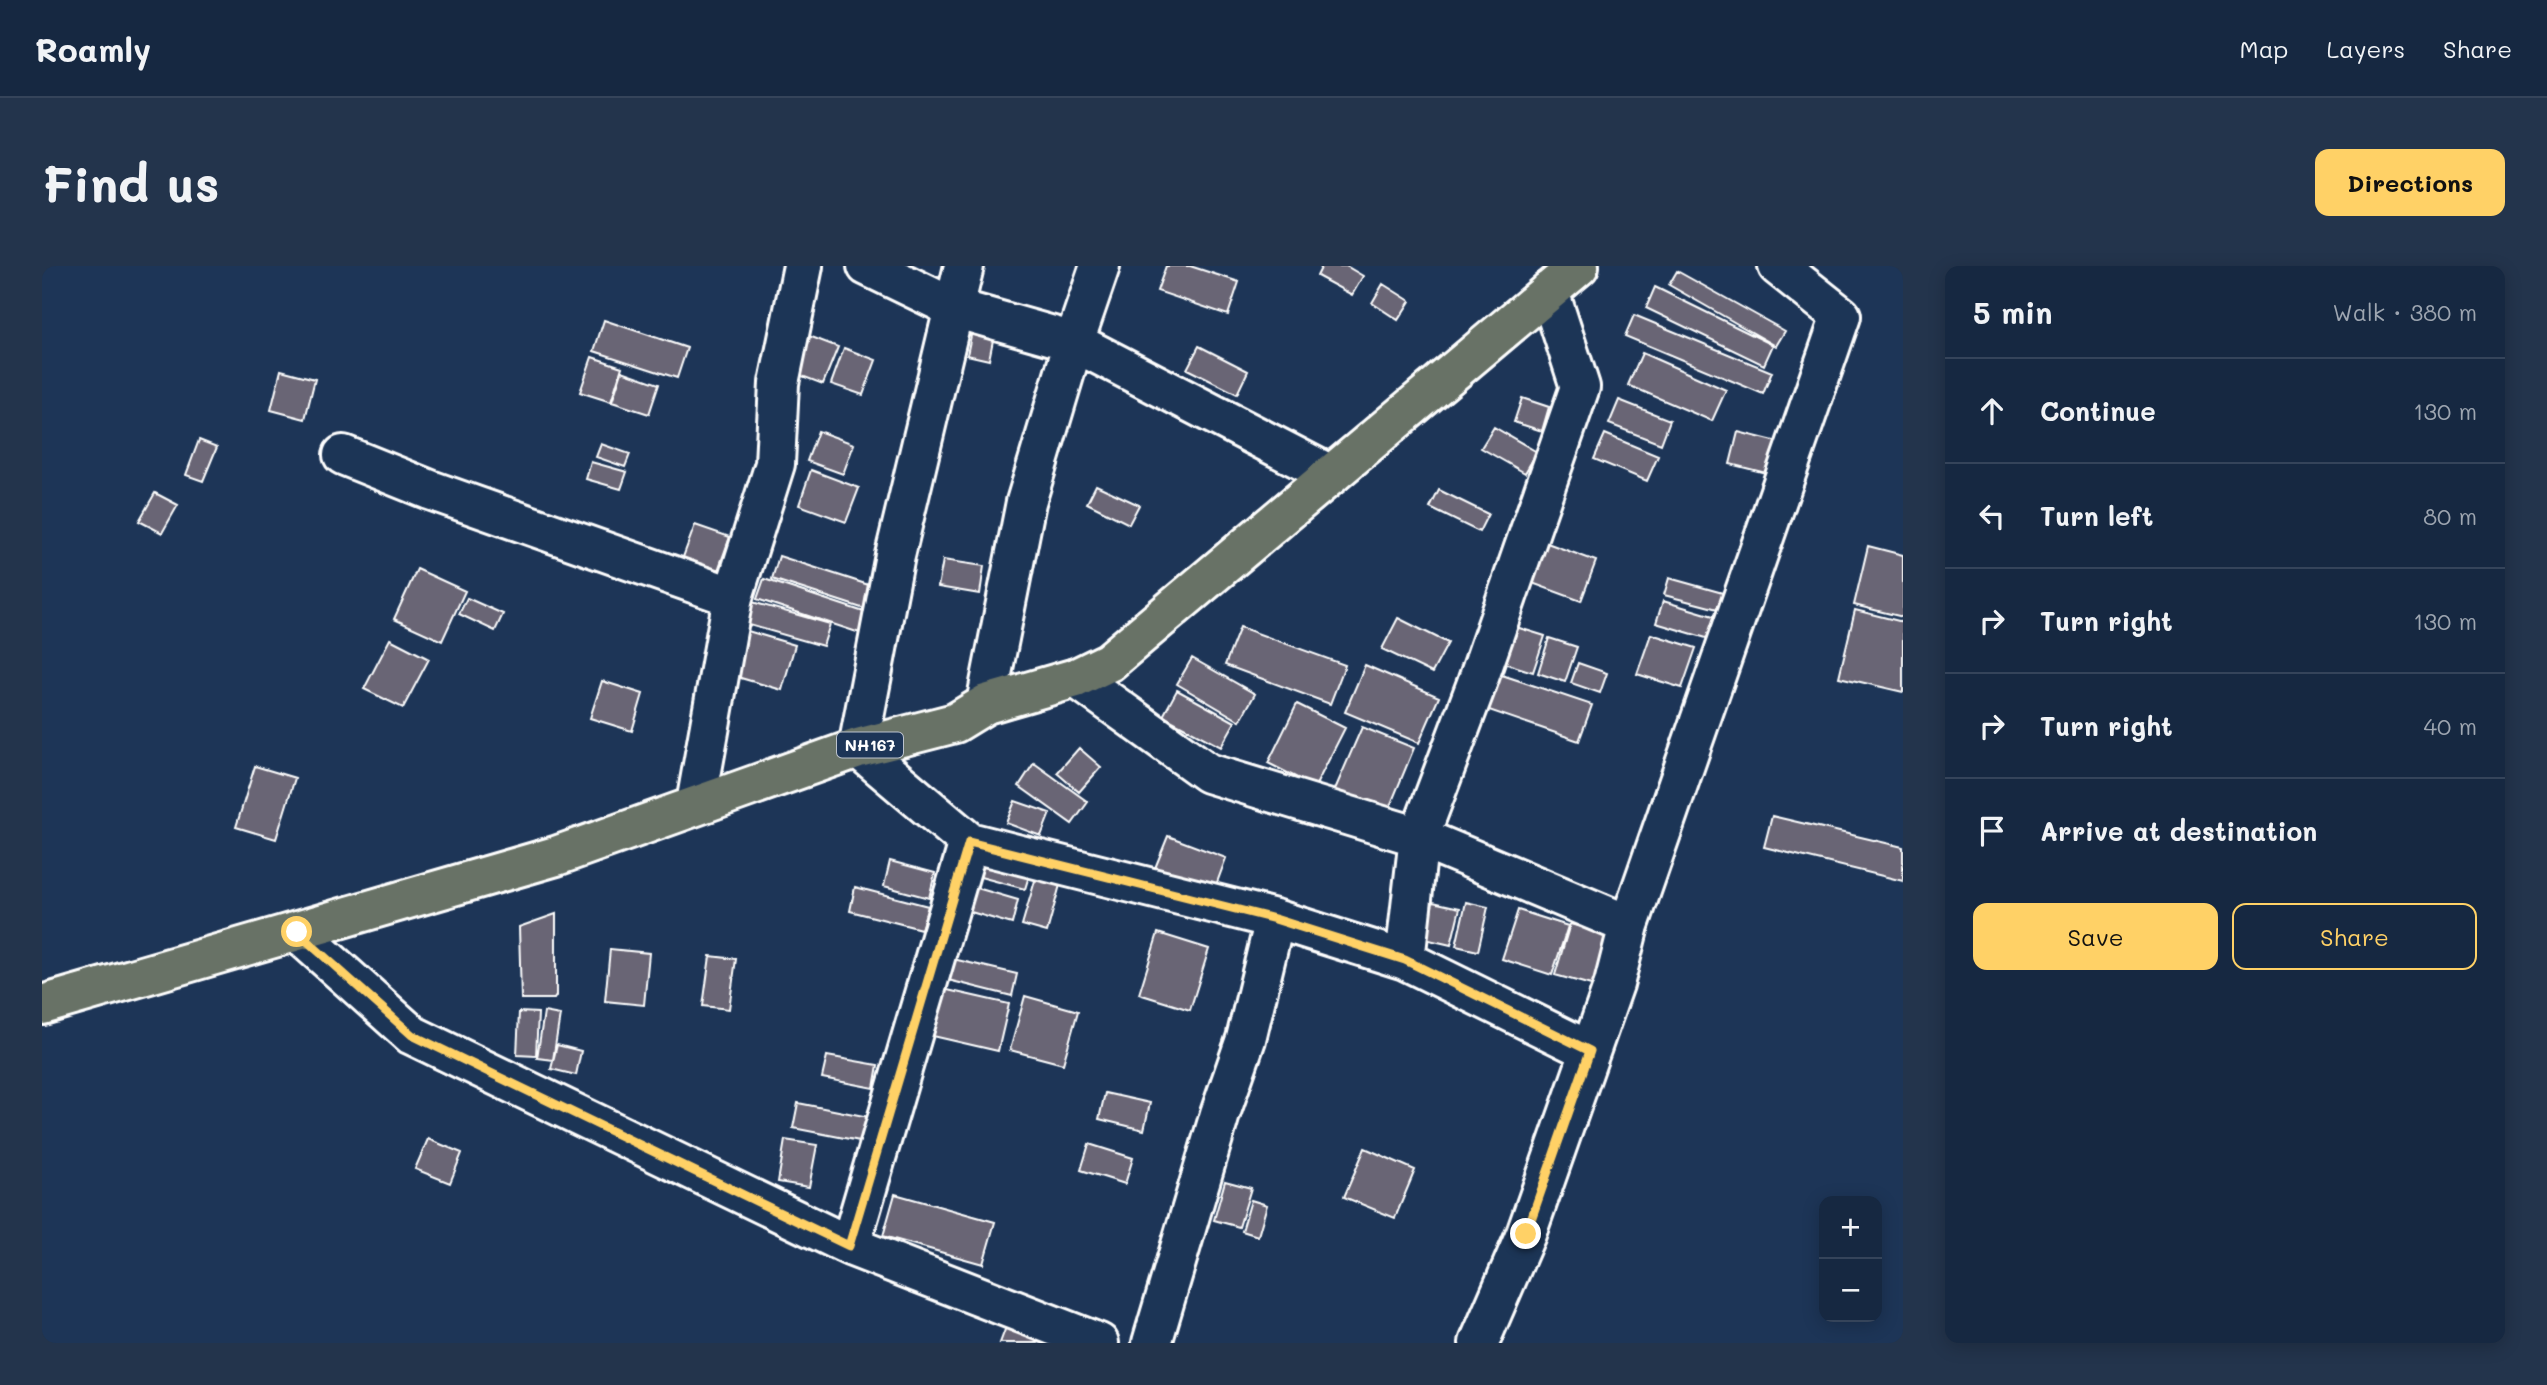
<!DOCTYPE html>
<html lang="en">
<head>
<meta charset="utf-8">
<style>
	body { margin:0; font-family:Mali,sans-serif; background:#23344c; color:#f1f3f6 }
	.controls { position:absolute; right:21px; bottom:21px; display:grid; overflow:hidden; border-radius:14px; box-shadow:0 4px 18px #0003 }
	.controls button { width:63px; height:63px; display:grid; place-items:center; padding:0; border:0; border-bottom:2px solid #35445a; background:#162841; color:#f1f3f6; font:35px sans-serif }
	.stop { position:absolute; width:21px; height:21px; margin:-16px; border:5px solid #ffd166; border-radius:50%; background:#fff }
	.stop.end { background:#ffd166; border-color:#fff; box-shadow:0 2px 7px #0008 }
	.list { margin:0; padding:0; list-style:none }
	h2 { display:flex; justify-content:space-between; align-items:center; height:91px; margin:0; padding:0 28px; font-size:30px }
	h2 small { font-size:23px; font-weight:400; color:#9ea6b1 }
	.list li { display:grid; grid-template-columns:46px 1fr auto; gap:21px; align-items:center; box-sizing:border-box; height:105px; padding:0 28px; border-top:2px solid #35445a }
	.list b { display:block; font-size:26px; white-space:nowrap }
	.list em { font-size:23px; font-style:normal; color:#9ea6b1 }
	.actions { display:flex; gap:14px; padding:21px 28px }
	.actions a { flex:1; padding:16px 0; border:2px solid #ffd166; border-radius:14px; text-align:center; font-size:24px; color:#ffd166 }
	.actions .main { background:#ffd166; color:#111 }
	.icon { flex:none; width:38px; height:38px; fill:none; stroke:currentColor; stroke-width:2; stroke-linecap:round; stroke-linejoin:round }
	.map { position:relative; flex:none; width:1861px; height:1077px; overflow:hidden; border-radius:14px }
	header { display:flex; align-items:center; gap:42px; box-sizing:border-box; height:98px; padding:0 35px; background:#162841; border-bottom:2px solid #35445a }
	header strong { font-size:33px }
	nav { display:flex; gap:38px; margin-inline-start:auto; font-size:24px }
	.intro { display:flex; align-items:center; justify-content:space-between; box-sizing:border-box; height:168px; padding:0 42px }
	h1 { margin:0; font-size:49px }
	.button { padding:18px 32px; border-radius:14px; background:#ffd166; color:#111; font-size:24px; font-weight:700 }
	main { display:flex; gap:42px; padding:0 42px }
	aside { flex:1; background:#162841; border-radius:14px; box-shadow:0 4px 18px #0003 }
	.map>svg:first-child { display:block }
	.building { fill:#696575; stroke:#fff; stroke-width:2 }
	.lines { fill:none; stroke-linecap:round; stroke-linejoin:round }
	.minor-casing { stroke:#fff; stroke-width:44 }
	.highway-casing { stroke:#fff; stroke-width:44 }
	.minor { stroke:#1d3557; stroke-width:38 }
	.highway { stroke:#687266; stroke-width:38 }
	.route { stroke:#ffd166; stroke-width:9 }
	.labels { text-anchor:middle; stroke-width:5; stroke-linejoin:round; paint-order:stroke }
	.shield { fill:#1d3557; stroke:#bbc2cd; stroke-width:2 }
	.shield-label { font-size:16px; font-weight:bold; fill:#fff }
</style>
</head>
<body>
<header>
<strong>Roamly</strong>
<nav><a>Map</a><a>Layers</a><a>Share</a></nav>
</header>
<div class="intro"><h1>Find us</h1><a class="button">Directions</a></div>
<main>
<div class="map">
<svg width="1861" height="1077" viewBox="0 0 1861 1077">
	<rect width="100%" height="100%" fill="#1d3557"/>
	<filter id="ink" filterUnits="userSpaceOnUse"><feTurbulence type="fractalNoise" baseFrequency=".0143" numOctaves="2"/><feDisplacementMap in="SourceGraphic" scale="14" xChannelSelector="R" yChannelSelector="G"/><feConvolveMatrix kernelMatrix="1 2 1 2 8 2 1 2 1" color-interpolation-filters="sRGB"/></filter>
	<g filter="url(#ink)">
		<!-- building -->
		<path class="building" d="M1124 0H1148L1197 16 1186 49 1115 25Z
			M1280 0H1304L1321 10 1310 29 1275 10Z
			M1635 5 1743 65 1734 80 1627 19Z
			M1341 18 1368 35 1356 54 1330 37Z
			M1613 21 1731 79 1722 99 1604 42Z
			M1592 49 1730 106 1721 128 1583 70Z
			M562 54 645 82 635 112 552 85Z
			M932 55 954 59 947 94 925 89Z
			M767 70 796 81 781 118 752 107Z
			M1157 80 1206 105 1195 128 1145 103Z
			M802 82 834 94 821 129 789 118Z
			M1600 87 1684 124 1670 155 1586 119Z
			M550 91 580 101 569 136 538 126Z
			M239 104 273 113 263 153 229 144Z
			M580 105 617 118 607 148 570 136Z
			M1480 132 1507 141 1500 165 1472 156Z
			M1577 134 1628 154 1619 178 1567 158Z
			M1452 161 1495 186 1483 207 1439 182Z
			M776 165 812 178 801 208 765 195Z
			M1696 166 1736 176 1728 208 1688 198Z
			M1563 168 1616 190 1605 215 1552 193Z
			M157 174 175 181 161 215 144 209Z
			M559 178 588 188 583 201 554 191Z
			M549 196 585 206 579 223 544 213Z
			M769 204 817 222 804 256 757 239Z
			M1054 219 1097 239 1087 258 1045 237Z
			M1397 224 1446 248 1437 266 1388 242Z
			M113 227 136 239 120 267 97 255Z
			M653 259 688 271 675 307 640 294Z
			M1505 277 1554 295 1539 335 1490 317Z
			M1826 280 1861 289V351L1812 339Z
			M737 290 839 323 832 346 730 313Z
			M901 294 942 300 938 328 896 321Z
			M375 303 423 325 400 375 352 353Z
			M1627 312 1695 331 1691 347 1622 329Z
			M722 313 840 352 833 372 715 333Z
			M425 332 461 348 453 365 417 348Z
			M703 334 788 358 781 380 697 356Z
			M1621 335 1688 355 1681 377 1614 357Z
			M1813 344 1861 356V426L1797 411Z
			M1356 352 1406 377 1390 407 1340 383Z
			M1198 361 1303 399 1288 438 1183 399Z
			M1474 361 1503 370 1491 406 1462 397Z
			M699 363 753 379 740 424 685 408Z
			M1609 368 1654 382 1640 422 1595 408Z
			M1507 372 1535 381 1523 416 1496 407Z
			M348 373 387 393 361 442 322 423Z
			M1150 392 1213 428 1198 455 1135 418Z
			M1536 397 1565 407 1558 427 1529 417Z
			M1323 399 1397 431 1377 477 1303 446Z
			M1457 408 1550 439 1537 475 1444 443Z
			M560 415 601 428 590 465 548 452Z
			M1135 424 1193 456 1179 481 1121 450Z
			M1255 438 1303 462 1273 521 1226 497Z
			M1320 461 1372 482 1344 550 1291 528Z
			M1037 482 1059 501 1037 526 1015 507Z
			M992 497 1046 536 1030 558 977 520Z
			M213 500 253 512 234 573 194 561Z
			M973 535 1008 547 999 570 964 557Z
			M1730 550 1861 581V615L1722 581Z
			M1126 570 1184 592 1170 630 1111 607Z
			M938 586 990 600 983 623 931 609Z
			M848 595 893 607 887 632 842 620Z
			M997 601 1021 608 1005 666 980 659Z
			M928 620 976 634 970 658 922 644Z
			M813 621 886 640 879 663 808 645Z
			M1391 636 1418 642 1409 679 1383 673Z
			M1424 636 1446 641 1436 685 1414 680Z
			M1476 644 1526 660 1510 709 1460 693Z
			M514 648V730L512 733H479L477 661Z
			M1528 658 1574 670 1560 722 1513 709Z
			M1116 667 1167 683 1148 744 1097 728Z
			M568 683 607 687 602 739 563 735Z
			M668 690 694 693 687 743 661 740Z
			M911 693 975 708 970 730 906 714Z
			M901 723 967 738 956 785 891 770Z
			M983 730 1036 745 1021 798 968 784Z
			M477 746 496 747 494 790 475 789Z
			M502 746 518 749 511 794 495 792Z
			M515 779 539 785 534 809 509 803Z
			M785 790 836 799 832 822 780 812Z
			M1063 827 1108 837 1102 864 1057 853Z
			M756 837 827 851 823 876 751 862Z
			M386 873 420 887 408 917 373 903Z
			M743 874 775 879 767 921 736 916Z
			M1047 878 1091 892 1083 918 1039 904Z
			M1323 882 1373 904 1353 952 1302 931Z
			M1183 915 1209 922 1197 961 1172 954Z
			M853 928 953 956 941 998 841 970Z
			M1209 934 1225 939 1216 970 1200 965Z
			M964 1061 997 1075 996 1077H958Z"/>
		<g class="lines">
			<!-- minor casing -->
			<g class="minor-casing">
				<path id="minor" d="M825 0 912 42 1032 76 1289 209
					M922 0 853 289 816 482 927 576 1233 653 1363 694 1377 571 1435 417 1538 121 1507 25
					M301 189 388 224 691 331
					M1034 412 1166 507 1377 571 1587 659 1572 718 1484 968 1437 1077
					M944 438 984 236 1032 76 1058 0
					M654 538 691 331 733 198 737 117 761 0
					M1587 659 1799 50 1736 0
					M255 666 370 769 808 980 1057 1077
					M1363 694 1548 785
					M808 980 927 576
					M1110 1077 1178 848 1204 773 1233 653"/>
			</g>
			<!-- highway casing -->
			<g class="highway-casing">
				<path id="highway" d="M0 739 514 590 816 482 913 457 944 438 1034 412 1067 396 1537 0"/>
			</g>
			<!-- minor -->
			<use href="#minor" class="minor"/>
			<!-- highway -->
			<use href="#highway" class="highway"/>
		</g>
	</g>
	<g class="lines" filter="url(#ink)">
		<!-- route -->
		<path class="route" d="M255 666 370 769 807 980 927 576 1233 653 1363 694 1548 785 1484 968"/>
	</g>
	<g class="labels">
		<!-- shield labels -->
		<rect class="shield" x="795" y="466.5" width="66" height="25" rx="5"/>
		<g class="shield-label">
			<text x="828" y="485">NH167</text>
		</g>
	</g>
</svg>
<div class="controls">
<button>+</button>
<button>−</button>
</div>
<div class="stop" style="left:255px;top:666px"></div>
<div class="stop end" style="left:1484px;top:968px"></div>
</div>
<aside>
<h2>5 min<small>Walk · 380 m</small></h2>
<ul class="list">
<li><svg class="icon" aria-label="ahead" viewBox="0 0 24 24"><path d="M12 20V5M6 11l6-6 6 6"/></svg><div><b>Continue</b></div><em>130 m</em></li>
<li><svg class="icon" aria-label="left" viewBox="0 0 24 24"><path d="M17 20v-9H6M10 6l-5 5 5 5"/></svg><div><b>Turn left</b></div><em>80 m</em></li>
<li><svg class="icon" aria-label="right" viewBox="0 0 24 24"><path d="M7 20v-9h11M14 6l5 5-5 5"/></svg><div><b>Turn right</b></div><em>130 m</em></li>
<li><svg class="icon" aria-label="right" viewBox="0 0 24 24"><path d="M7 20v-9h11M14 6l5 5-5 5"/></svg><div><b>Turn right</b></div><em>40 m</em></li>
<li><svg class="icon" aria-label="arrive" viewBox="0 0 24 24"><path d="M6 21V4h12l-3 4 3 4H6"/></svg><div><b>Arrive at destination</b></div></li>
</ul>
<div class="actions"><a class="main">Save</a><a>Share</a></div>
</aside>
</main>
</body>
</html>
